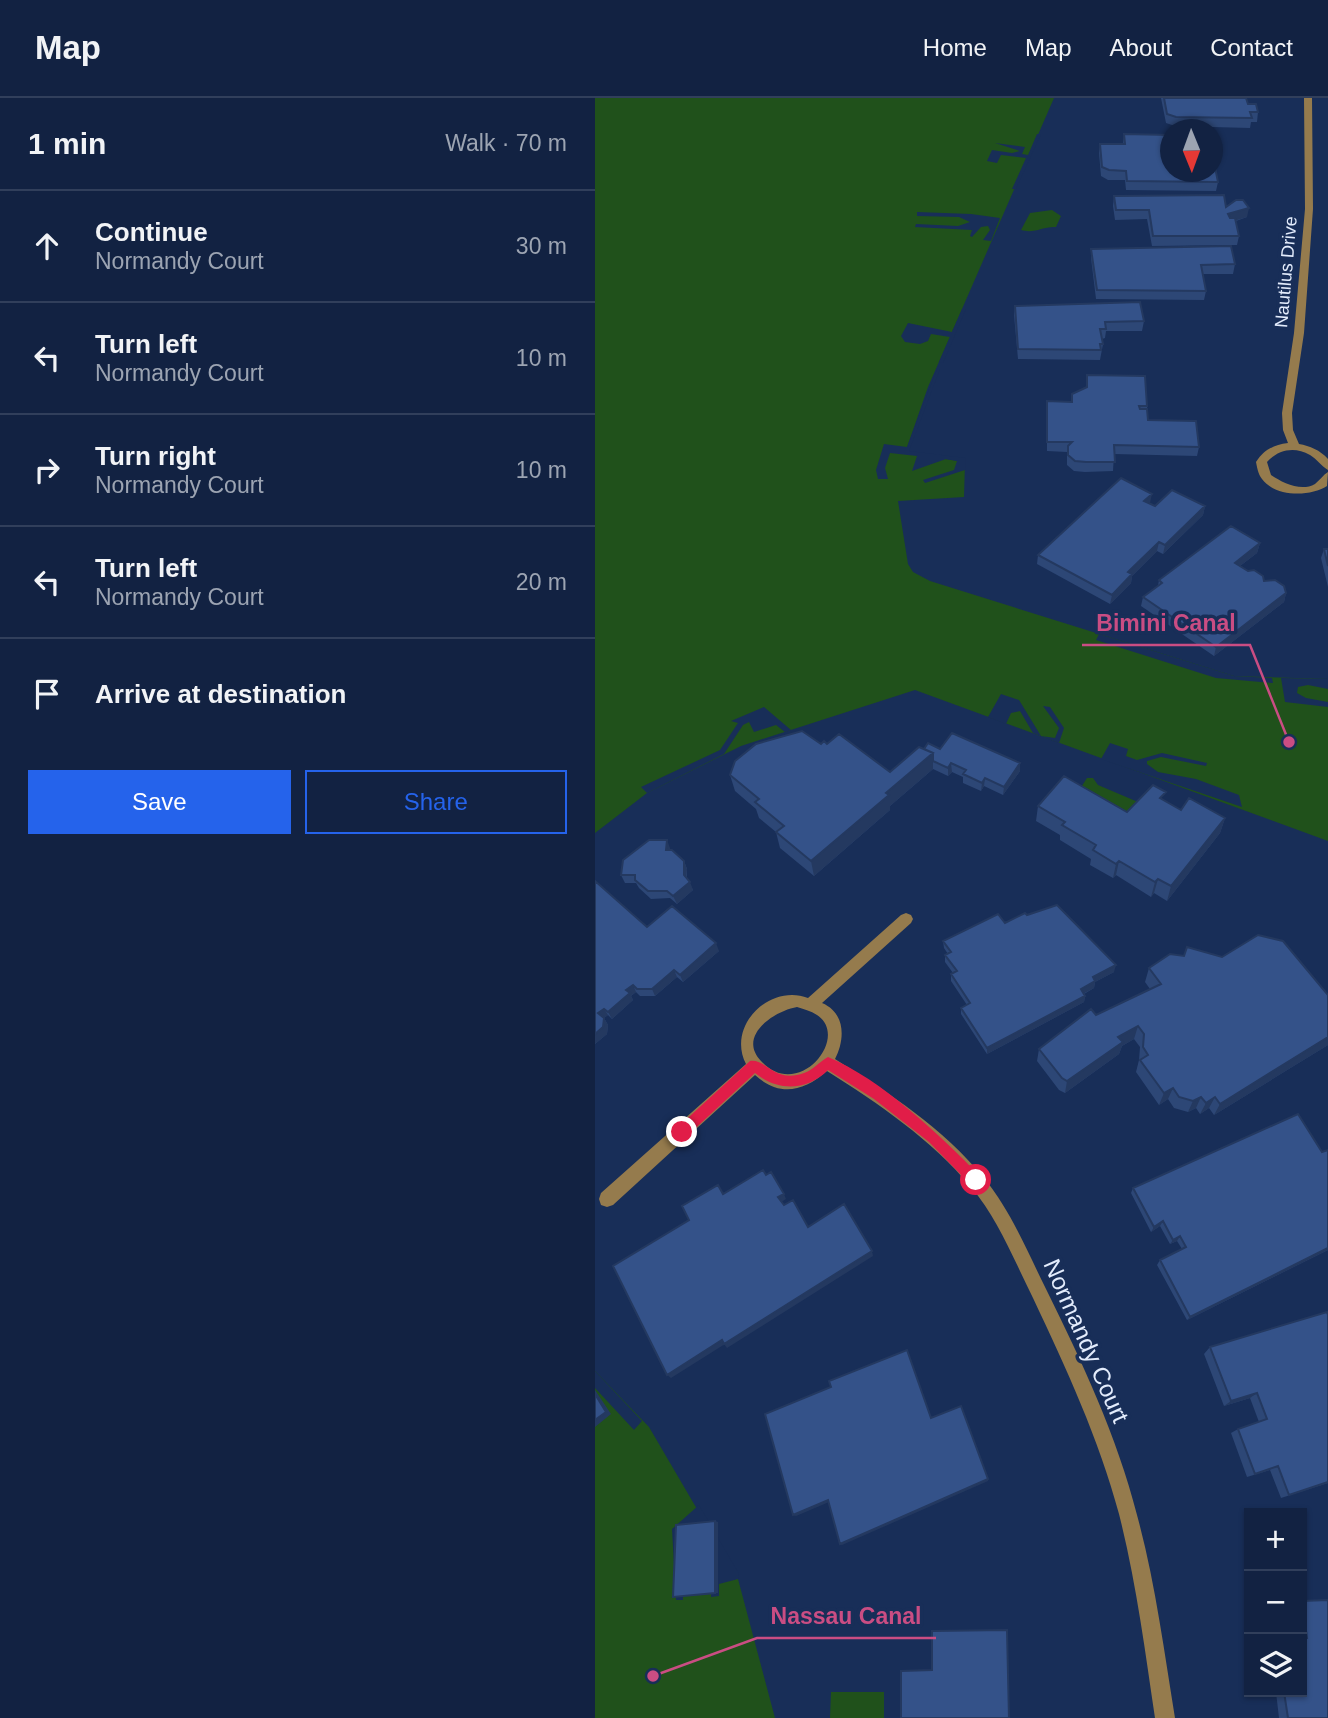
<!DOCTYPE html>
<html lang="en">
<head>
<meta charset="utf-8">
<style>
	body { margin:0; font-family:Helvetica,sans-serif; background:#1f2f4d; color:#f1f3f6 }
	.controls { position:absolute; right:21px; bottom:21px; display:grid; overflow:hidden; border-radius:0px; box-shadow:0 2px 5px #0004 }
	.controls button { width:63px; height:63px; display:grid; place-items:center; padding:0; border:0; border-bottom:2px solid #313f5b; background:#122242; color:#f1f3f6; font:35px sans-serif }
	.compass { position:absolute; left:565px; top:21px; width:63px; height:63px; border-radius:50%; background:#122242; box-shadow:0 2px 5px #0004; rotate:179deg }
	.stop { position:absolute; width:21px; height:21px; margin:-16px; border:5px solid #e11d48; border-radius:50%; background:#fff }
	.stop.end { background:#e11d48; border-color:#fff; box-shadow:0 2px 7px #0008 }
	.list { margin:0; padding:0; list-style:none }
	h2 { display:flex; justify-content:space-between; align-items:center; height:91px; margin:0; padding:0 28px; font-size:30px }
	h2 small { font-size:23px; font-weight:400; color:#9ca4b2 }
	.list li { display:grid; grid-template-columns:46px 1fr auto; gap:21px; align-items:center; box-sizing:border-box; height:112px; padding:0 28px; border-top:2px solid #313f5b }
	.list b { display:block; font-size:26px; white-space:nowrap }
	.list p { margin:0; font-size:23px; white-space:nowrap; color:#9ca4b2 }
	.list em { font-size:23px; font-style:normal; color:#9ca4b2 }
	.actions { display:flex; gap:14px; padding:21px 28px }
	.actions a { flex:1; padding:16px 0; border:2px solid #2563eb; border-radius:0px; text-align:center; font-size:24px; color:#2563eb }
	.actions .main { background:#2563eb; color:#fff }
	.icon { flex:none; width:38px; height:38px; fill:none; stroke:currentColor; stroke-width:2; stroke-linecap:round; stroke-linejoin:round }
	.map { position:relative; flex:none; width:733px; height:1620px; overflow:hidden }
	header { display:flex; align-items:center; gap:42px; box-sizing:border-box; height:98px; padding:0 35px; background:#122242; border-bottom:2px solid #313f5b }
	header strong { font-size:33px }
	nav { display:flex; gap:38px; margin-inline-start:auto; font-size:24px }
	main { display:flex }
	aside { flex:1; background:#122242 }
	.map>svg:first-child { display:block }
	.water { fill:#20511b }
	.pier { fill:#182e58 }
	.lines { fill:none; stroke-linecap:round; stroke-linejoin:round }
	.street { fill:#957b4d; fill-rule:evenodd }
	.wall { fill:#2d4776 }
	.shaded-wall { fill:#243960 }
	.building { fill:#345289; stroke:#243960; stroke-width:2 }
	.route { fill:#e11d48 }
	.labels { text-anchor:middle; stroke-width:7; stroke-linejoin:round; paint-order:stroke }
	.far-street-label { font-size:18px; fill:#e3ecfc; stroke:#182e58 }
	.near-street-label { font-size:24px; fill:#e3ecfc; stroke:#182e58 }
	.leader { fill:none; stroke:#ca4d83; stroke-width:2.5 }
	.callout-dot { fill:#ca4d83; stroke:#182e58; stroke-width:2.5 }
	.callout-label { font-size:23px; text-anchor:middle; font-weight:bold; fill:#ca4d83; stroke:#182e58; stroke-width:7; stroke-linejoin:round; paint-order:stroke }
</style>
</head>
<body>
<header>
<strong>Map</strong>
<nav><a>Home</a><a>Map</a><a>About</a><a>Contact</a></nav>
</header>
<main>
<aside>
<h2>1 min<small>Walk · 70 m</small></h2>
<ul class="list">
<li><svg class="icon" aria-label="ahead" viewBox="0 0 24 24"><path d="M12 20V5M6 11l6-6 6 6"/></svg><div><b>Continue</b><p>Normandy Court</p></div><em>30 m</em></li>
<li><svg class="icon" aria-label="left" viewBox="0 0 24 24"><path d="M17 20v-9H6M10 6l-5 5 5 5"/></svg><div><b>Turn left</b><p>Normandy Court</p></div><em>10 m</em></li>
<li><svg class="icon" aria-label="right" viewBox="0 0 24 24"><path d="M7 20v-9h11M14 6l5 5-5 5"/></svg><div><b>Turn right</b><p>Normandy Court</p></div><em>10 m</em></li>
<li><svg class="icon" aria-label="left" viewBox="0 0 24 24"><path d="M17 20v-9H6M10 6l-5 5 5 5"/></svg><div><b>Turn left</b><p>Normandy Court</p></div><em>20 m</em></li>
<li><svg class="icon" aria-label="arrive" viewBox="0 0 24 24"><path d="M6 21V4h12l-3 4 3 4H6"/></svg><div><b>Arrive at destination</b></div></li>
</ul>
<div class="actions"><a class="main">Save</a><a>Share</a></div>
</aside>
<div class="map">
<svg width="733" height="1620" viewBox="0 0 733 1620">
	<rect width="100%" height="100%" fill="#182e58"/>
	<!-- water -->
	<path class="water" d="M0 0H459L333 289 310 355 370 364 369 399 303 403 313 466 318 474 335 483 639 578 733 581V743L320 592 146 648 52 695 0 735Z
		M457 112 466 118 461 129C448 128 440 136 426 132L435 115Z
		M492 680H498L503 687 543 704 534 718 483 694Z
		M0 1273 54 1329 143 1481 180 1620H0Z
		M236 1594H289V1620H235Z"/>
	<!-- pier -->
	<path class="pier" d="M442 36H446L421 91H417L431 60 406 57 402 65 392 63 397 52 417 55 425 53 400 45 430 49 427 56 433 57Z
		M322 114 376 116 405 120 396 143 388 142 395 132 393 128 386 129 377 139 375 138 377 132 320 129 321 126 363 128 375 124 364 119 322 118Z
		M367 211H371L348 265 344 264 355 239 336 236 333 243 325 246 310 244 306 238 313 225 357 234Z
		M342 271H345L314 353 371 360 370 372 330 385 328 382 359 372 362 363 351 361 317 373 322 358 295 355 290 370 293 381H283L281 372 289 346 312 349Z
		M504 536 639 578 677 580 678 585 621 580 501 542Z
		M686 580 733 581V591L713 587 703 589 702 595 711 600 733 604V609L690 604Z
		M406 596 424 602 446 638 460 640 464 630 448 608 455 609 469 630 464 645 438 635 425 613 416 615 411 626 393 619Z
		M169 609 196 632 190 634 181 627 159 634 154 624 148 627 129 656 52 695 46 689 125 652 143 625 136 623Z
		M515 645 533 651 531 658 542 662 567 655 612 665 611 668 566 659 552 663V666L563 674 601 681 644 697 647 709 506 661Z
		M0 1273 47 1323 39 1332 0 1290Z
		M104 1407 144 1476 143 1481 124 1486V1498L116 1499 118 1456 88 1458V1502H81L77 1431Z"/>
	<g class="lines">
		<!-- street -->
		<path class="street" d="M709 0H717L718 111 709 235 697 315 698 332 704 346C715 348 725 352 733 361V372C726 368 722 361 715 357 699 348 683 352 672 364L676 377C688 385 706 394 720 386 725 382 728 377 733 374L732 388C715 399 680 399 667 381 663 376 662 369 661 364 669 352 678 347 693 345L688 332 687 315 699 235 710 111Z
			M311 815 316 817 318 821 316 825 227 905C251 915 250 942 240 961 294 995 348 1030 389 1080 416 1113 432 1153 451 1191 487 1264 522 1338 542 1417 560 1483 569 1552 580 1620H560C550 1552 541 1483 524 1416 504 1341 471 1270 438 1200 419 1162 403 1121 376 1089 336 1041 284 1006 232 973 208 994 184 999 160 977L18 1107 12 1109 6 1107 4 1101 6 1095 151 966C131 927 176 885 213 900L306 817ZM202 909C208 911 216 913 222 917 256 939 203 1004 166 963 142 938 179 913 202 909Z"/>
	</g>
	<!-- wall -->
	<path class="wall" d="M566 0H651L653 6 663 14 662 24H656L655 30 580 28 571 25Z
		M529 36 576 74 623 84 621 93 531 92 530 82H513L506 78 504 55 505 46H528Z
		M519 98 631 109 652 119 641 123 644 138 642 147 557 148 552 121 520 122 518 108Z
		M496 151 640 166 638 176H608L611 193 609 202 501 201 496 160Z
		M420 208 549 223 547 233H511L510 240 507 241 508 246 505 262 423 261 419 217Z
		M492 277 552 308 553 322 604 349 602 358 519 356 518 373 490 374 479 373 472 367V354L452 353V303L476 304 477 296 491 290Z
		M555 405 560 408H610L608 417 568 456 562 453 537 478 536 485 515 506 442 466 443 457Z
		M665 445 662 455 645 468 691 495 689 504 619 558 546 508 548 499 563 488 564 482Z
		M729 451H733V489L726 460Z
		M226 646H232L295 674 329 651H345L425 665V673L408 697 389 688 386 693 368 685V679L357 674 353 678 338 671 295 708V712L219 778 185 750 181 734 164 720 161 711 140 693 135 677Z
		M569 702 586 712 630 720 625 735 572 803 559 795 556 799 521 777 518 780 495 767 496 761 465 742V737L441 723 443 708 532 714Z
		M75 750V752L89 763 92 771V780L98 792 82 806 75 800 56 801 44 790 41 785H30L26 777Z
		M0 783 52 829 124 853 88 884 82 879 60 898H45L41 894 36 898 38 902 17 921 13 917 9 920 13 927 12 936 0 946Z
		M432 817 519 874 500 884 499 890 489 896 490 898 489 904 392 956 366 916V910L372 907 356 883V876L358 875 350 864V857L353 856 349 850 348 843Z
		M554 870 733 897V947L619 1017 614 1010 605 1016 601 1010 593 1014 579 1010 573 1001 564 1007 541 974 544 962 545 949 539 941 527 948 524 956 470 995 464 992 442 963 444 951 501 917 555 891 550 884Z
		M733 1052V1152L592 1222 562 1167 565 1162 587 1151 582 1143 575 1146 565 1128 556 1134 536 1095 538 1090Z
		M732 1214 733 1385 686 1400 675 1372 652 1379 636 1335 643 1331 664 1324 655 1300 629 1308 609 1256 615 1249Z
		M707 1503 733 1620H684L681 1594H707Z"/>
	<!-- shaded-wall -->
	<path class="shaded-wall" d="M654 110 652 119 632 125 633 116Z
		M557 396 555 405 549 403Z
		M610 408 608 417 568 456 570 447Z
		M564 444 562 453 537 478 536 485 515 506 517 497 533 474Z
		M665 445 662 455 637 474 640 465Z
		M691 495 689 504 619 558 621 549Z
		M338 655V671L295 708V712L219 778 216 763 291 695Z
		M356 665 357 674 353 678V670Z
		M425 665V673L408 697 409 689Z
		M390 680 389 688 386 693 387 685Z
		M630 720 625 735 572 803 576 788Z
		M72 742 75 750 74 760 71 752Z
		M89 763 92 771 91 785 89 777Z
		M524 763 521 777 518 780 521 766Z
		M563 781 559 795 556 799 560 784Z
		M95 784 98 792 82 806 78 798Z
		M121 845 124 853 88 884 85 877Z
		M521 867 519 874 500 884 499 890 484 898 486 891 498 879Z
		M79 872 82 879 60 898 57 891Z
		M38 887 41 894 36 898 38 902 17 921 13 914 31 892Z
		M490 898 489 904 392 956V950Z
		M9 911 13 917 9 920 13 927 12 936 0 946V936L3 915Z
		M543 928 539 941 527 948 524 956 470 995 472 983 523 939Z
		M733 939V947L619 1017 625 1006Z
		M578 990 573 1001 564 1007 569 995Z
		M606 999 601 1010 593 1014 598 1003Z
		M620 999 614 1010 605 1016 611 1005Z
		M189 1096 191 1101 186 1104 183 1099Z
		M568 1123 565 1128 556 1134 559 1129Z
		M585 1138 582 1143 575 1146 578 1142Z
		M733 1150V1152L592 1222 595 1219Z
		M277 1153 278 1158 132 1250 129 1246Z
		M127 1242 130 1246 76 1280 72 1277Z
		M0 1292 16 1316 0 1329Z
		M662 1295 655 1300 629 1308 636 1303Z
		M393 1381V1383L247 1447 245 1446Z
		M233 1402 234 1404 201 1418 198 1417Z
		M120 1423 123 1424V1495H120Z"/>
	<!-- building -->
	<path class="building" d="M569 0H651L653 6H661L663 14H655L657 20 581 19 572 16Z
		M529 36 576 37V74H618V69H620L623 84 532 83 531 73 514 72 507 69 505 46H530Z
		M629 97 631 109 641 102H648L654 110 633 116 635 120H640L644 138H558L554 112H521L519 98Z
		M636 148 640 166 606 167 611 193 502 192 496 151Z
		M545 204 549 223 510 224 511 231H505L508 246H505L506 252 423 251 420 208Z
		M492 277 550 278 552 308H544L545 311H552L553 322 601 323 604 349 519 347 520 364H491L480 363 473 357V348L477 344H452V303L477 304V296L492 289Z
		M526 380 557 396 549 403 560 408 577 392 610 408 570 447 564 444 533 474 537 476 517 497 443 457Z
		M636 428 665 445 640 465 653 473 659 472 668 478 669 483 680 482 689 488 691 495 621 549 548 499 567 485 564 482Z
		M729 451H733V468Z
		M207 633 226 646 229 643 232 646 244 636 295 674 324 649 338 655 291 695 294 697 216 763 181 734 189 728 160 704 164 701 135 677 140 663 161 646Z
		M357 635 425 665 409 689 390 680 387 685 368 676 371 672 356 665 353 670 338 663V655L329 651 333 645 345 651Z
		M469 678 532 714 558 687 571 694 565 700 586 712 594 700 630 720 576 788 563 781 560 784 524 763 521 766 498 752 501 747 467 727 470 724 443 708Z
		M54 742H72L71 752H77L89 763V777L95 784 78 798 72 793H53L40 782V777H26L28 762Z
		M0 783 52 829 77 808 121 845 85 877 79 872 57 891H42L38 887 31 892 35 895 13 914 9 911 3 915 9 920 8 929 0 936Z
		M462 807 521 867 498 879 500 883 486 891 490 898 392 950 366 910 375 905 356 876 362 873 350 857 356 854 348 843 403 816 410 825 430 815 432 817Z
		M663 837 688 843 733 897V939L625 1006 620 999 611 1005 606 999 598 1003 584 999 578 990 569 995 545 962 553 957 548 949 549 936 543 928 523 939 528 944 472 983 467 980 444 951 496 911 501 917 566 886 554 870 575 856 589 858 592 849 627 859Z
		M703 1016 727 1054 733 1052V1150L595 1219 565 1162 591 1149 585 1138 578 1142 568 1123 559 1129 538 1090Z
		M168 1072 171 1077 176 1074 189 1096 183 1099 189 1107 198 1102 213 1129 249 1106 277 1153 129 1246 127 1242 72 1277 18 1168 94 1122 87 1108 123 1087 128 1096Z
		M732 1214 733 1217V1384L694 1397 683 1368 660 1376 643 1331 672 1321 662 1295 636 1303 615 1249Z
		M312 1252 336 1320 366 1308 393 1381 245 1446 233 1402 198 1417 170 1316 236 1289 234 1283Z
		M0 1296 11 1314 0 1322Z
		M120 1423V1495L78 1499 81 1427Z
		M733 1502V1620H693L689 1594H707V1540H712L707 1503Z
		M412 1532 414 1620H306V1573L337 1572V1533Z"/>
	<!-- route -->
	<path class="route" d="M233 959C286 981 345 1037 385 1078V1087H376L334 1044 279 1001 233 972C212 993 183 994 160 975L92 1038H83V1029L155 963C171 960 180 986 209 975 218 972 224 964 233 959Z"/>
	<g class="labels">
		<!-- far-street labels -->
		<g class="far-street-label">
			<text transform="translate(691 174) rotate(-85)" y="6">Nautilus Drive</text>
		</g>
		<!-- near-street labels -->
		<g class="near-street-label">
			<text transform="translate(491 1243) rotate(66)" y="8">Normandy Court</text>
		</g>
	</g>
	<!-- callouts -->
	<path class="leader" d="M694 644L655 547H487M58 1578L162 1540H341"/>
	<g class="callout-dot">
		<circle cx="694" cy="644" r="7"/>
		<circle cx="58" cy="1578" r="7"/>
	</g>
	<g class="callout-label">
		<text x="571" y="533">Bimini Canal</text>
		<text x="251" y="1526">Nassau Canal</text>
	</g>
</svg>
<div class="controls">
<button>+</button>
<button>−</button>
<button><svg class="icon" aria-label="layers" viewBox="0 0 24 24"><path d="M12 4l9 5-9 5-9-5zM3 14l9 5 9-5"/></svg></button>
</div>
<svg class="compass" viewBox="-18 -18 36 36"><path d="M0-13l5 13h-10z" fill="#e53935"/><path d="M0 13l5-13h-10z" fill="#9ca4b2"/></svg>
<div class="stop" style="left:381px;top:1082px"></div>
<div class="stop end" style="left:87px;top:1034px"></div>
</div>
</main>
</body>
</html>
